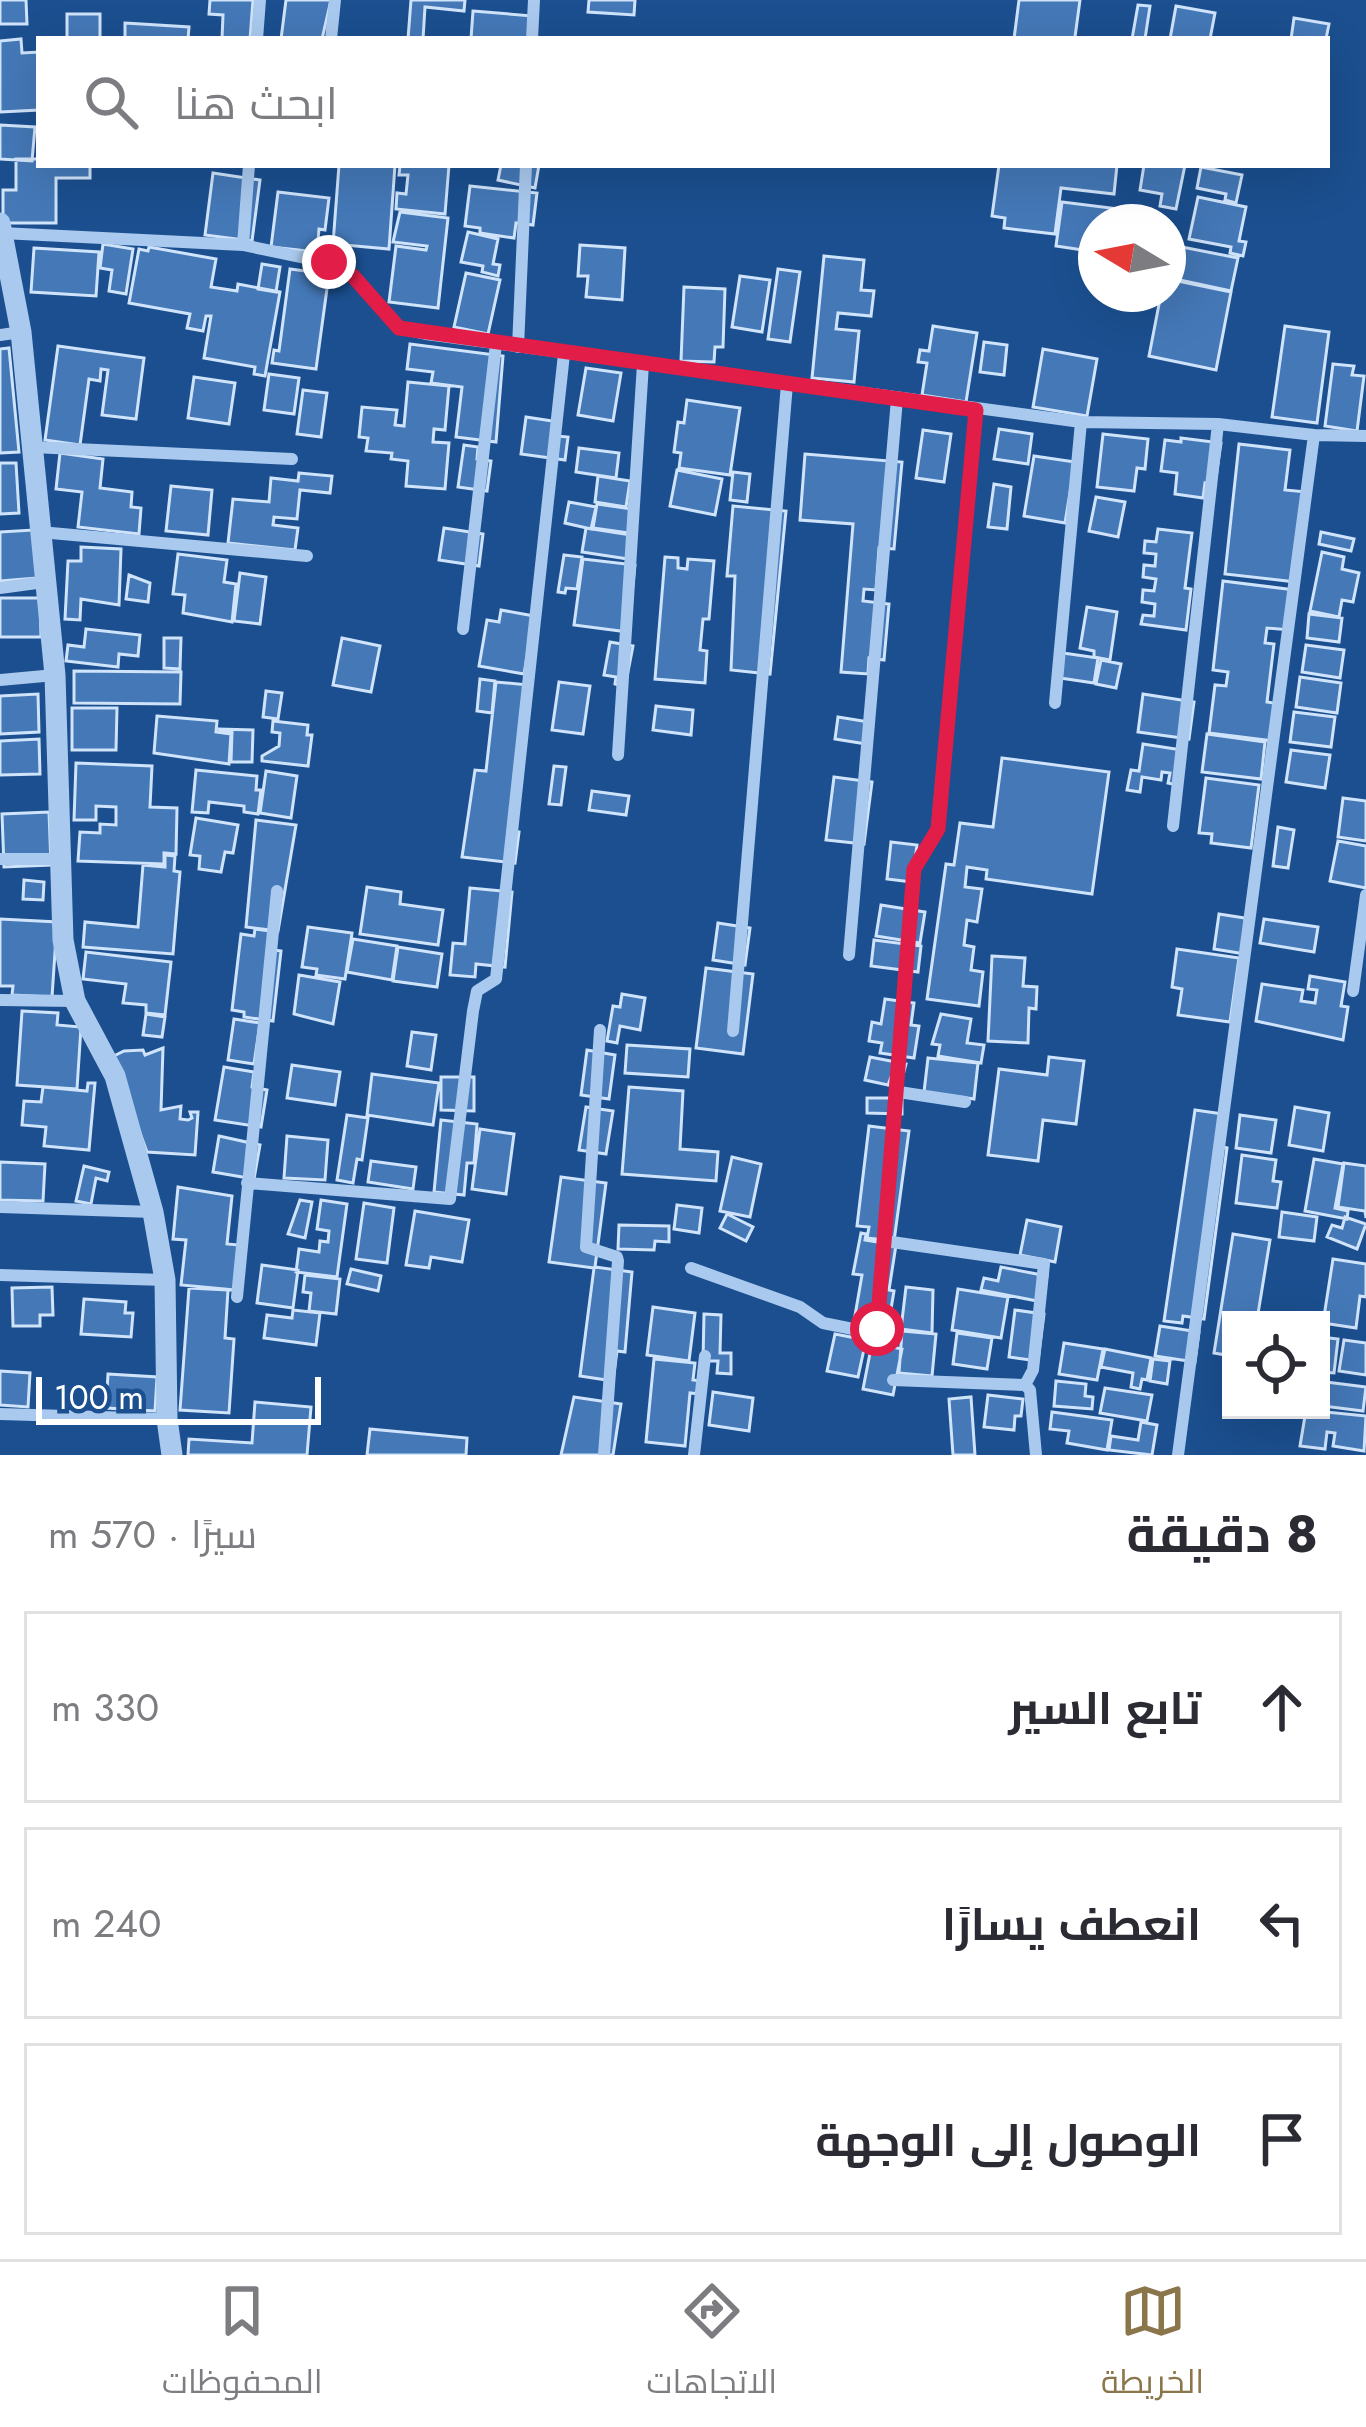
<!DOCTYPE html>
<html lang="ar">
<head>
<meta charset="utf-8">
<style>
	body { margin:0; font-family:Jost,Cairo,sans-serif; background:#f2f2f3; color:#2b2b33; direction:rtl }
	.controls { position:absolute; right:36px; bottom:36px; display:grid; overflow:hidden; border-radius:0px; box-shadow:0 12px 48px #0002 }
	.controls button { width:108px; height:108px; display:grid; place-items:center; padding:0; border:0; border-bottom:3px solid #e1e1e2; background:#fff; color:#2b2b33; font:60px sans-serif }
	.compass { position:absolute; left:1078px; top:204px; width:108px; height:108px; border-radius:50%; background:#fff; box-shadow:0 12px 48px #0002; rotate:280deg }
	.scale { position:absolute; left:36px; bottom:30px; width:285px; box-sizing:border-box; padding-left:12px; border:6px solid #fff; border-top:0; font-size:33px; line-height:42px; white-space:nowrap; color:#fff; -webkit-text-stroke:9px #1b4f8f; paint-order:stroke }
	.stop { position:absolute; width:36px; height:36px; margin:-27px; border:9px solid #e11d48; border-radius:50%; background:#fff }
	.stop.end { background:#e11d48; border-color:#fff; box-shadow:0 3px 12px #0008 }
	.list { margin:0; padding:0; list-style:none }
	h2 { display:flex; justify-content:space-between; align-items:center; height:156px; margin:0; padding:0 48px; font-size:51px }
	h2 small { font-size:39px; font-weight:400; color:#7c7c81 }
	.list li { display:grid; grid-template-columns:78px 1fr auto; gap:36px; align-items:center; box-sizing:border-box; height:192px; margin:0 24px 24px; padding:0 24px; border:3px solid #e1e1e2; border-radius:0px }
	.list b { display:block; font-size:45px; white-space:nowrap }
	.list em { font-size:39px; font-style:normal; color:#7c7c81 }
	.icon { flex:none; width:66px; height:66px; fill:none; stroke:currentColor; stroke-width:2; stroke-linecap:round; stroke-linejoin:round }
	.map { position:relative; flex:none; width:1366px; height:1455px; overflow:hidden; direction:ltr }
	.search { position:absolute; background:#fff; box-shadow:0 12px 48px #0002; left:36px; right:36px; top:36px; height:132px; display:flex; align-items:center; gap:30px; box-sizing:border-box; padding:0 42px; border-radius:0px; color:#7c7c81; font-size:45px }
	.sheet { height:804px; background:#fff }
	nav { display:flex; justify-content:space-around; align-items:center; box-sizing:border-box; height:168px; border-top:3px solid #e1e1e2; background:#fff; font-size:33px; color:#7c7c81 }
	nav a { display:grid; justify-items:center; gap:6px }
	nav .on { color:#8a764a }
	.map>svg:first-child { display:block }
	.building { fill:#4478b7; stroke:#cfe3fa; stroke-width:3 }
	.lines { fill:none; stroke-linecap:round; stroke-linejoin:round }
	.minor { stroke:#a9c9ee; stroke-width:12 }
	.tertiary { stroke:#a9c9ee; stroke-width:21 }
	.route { stroke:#e11d48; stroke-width:15 }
</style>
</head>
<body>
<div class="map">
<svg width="1366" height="1455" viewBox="0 0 1366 1455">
	<rect width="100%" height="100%" fill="#1b4f8f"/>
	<!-- building -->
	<path class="building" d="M0 0H26L27 24H0Z
		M210 0H253L250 39H222L223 15 209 14Z
		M286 0H331L322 39H281Z
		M411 0H465L464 11 425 7 423 39H408Z
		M589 0H635L634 15 588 12Z
		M1019 0H1080L1075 37 1079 39H1014Z
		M1138 5 1150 6 1145 39H1132Z
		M1176 6 1215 13 1210 39H1170Z
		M473 11 533 16 531 39H471Z
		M67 14H100V39H67Z
		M1294 18 1329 24 1326 39H1291Z
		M125 23 189 27 188 39H125Z
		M21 39 22 53 39 52V110L0 112V41Z
		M0 125 35 127 32 161 0 159Z
		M16 159H39V165H90V178H56V223H3V190H16Z
		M339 165H395L389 249 333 244Z
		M400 165H449L445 214 396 209 397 193 406 194 408 175H399Z
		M501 165H539L535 188 498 180Z
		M999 165H1117L1114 194 1061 188 1055 234 1004 228 1005 218 992 216Z
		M1144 165H1185L1176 209 1160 206 1162 194 1140 190Z
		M1201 167 1242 175 1236 203 1225 200 1226 194 1197 188Z
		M213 173 260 180 252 241 205 235Z
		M470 186 537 193 533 225 516 223 514 238 480 233V228L465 226Z
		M278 192 329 198 325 230 319 229 317 252 271 247Z
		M1198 197 1246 207 1239 241 1246 242 1243 256 1230 253 1231 247 1189 239Z
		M1062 202 1119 209 1117 222H1096V252L1056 246Z
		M400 212 448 218 438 308 389 302 396 246 426 250 427 246 393 242Z
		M468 232 498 239 493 264 500 265 498 276 482 272 483 266 461 262Z
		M103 244 133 249 126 294 109 291 112 270 100 268Z
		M580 245 625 248 622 300 586 297 588 276H578Z
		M149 247 216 259 211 287 237 291 238 284 280 292 265 376 254 374 255 367 204 358 211 316H206L203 331 187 328 190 314 129 303 139 249 148 251Z
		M1182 247 1238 258 1231 291 1175 279Z
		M34 248 99 252 96 296 31 292Z
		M824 256 864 260 861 290 874 291 871 316 838 313 836 329 859 331 854 382 812 378Z
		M262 264 280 267 276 292 258 289Z
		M290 269 329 274 316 369 272 363 274 350 279 351Z
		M778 269 800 272 790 342 768 339Z
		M466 273 500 280 488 334 454 327Z
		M740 276 770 280 762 332 732 327Z
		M1168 279 1231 292 1216 370 1149 356 1161 294H1168Z
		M684 287 725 289 723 347H715L714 362 681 361Z
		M933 326 977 333 966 402 922 395 927 363 918 362 920 350 929 351Z
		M1285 326 1329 332 1317 423 1272 417Z
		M984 342 1007 345 1004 375 980 372Z
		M410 344 503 356 496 442 456 437 462 387 431 383 433 372 407 369Z
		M58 346 144 358 136 419 102 415 108 370 101 369 100 381 89 379 80 445 45 440Z
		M9 348 19 452 0 453V349Z
		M1043 349 1097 359 1087 416 1033 407Z
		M1333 364 1354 366 1352 375 1364 376 1357 431 1325 426Z
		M586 368 621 373 613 421 578 415Z
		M269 374 299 378 294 414 264 410Z
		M194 377 235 383 229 424 188 418Z
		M408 382 449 386 445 430 434 429 433 442 449 443 445 489 406 486 408 461 391 459 392 453 366 451 368 438 359 437 362 407 397 410 395 425 404 426Z
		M303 390 327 393 321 437 297 434Z
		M687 400 740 408 730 475 679 468 681 453 674 452 678 422 684 423Z
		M526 417 559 422 557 436 568 437 565 460 521 454Z
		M999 429 1032 434 1028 464 994 459Z
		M923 430 951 434 944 482 916 478Z
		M1103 434 1148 439 1145 469 1137 468 1134 491 1097 487Z
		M1181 438 1221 443 1215 484 1205 483 1203 498 1175 494 1177 473 1161 471 1165 440 1181 442Z
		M1239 444 1290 450 1285 490 1307 492 1296 582 1225 574Z
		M464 445 478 447 477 459 491 461 487 491 458 487Z
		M579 448 619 453 616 478 576 472Z
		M60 453 103 459 100 488 132 492 131 507 141 508 139 534 78 527 82 492 56 489Z
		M805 454 902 462 894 549 879 548 876 590 864 589 863 601 889 604 884 660 869 658 868 674 841 672 853 524 800 520Z
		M1034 456 1075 462 1065 523 1024 516Z
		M0 463H16L19 513 0 514Z
		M677 470 722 479 715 515 670 506Z
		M733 472 750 474 747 502 730 500Z
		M299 473 332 476 330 493 300 490 297 519 274 517 273 525 298 528 295 550 228 543 233 499 269 502 271 478 298 481Z
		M598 476 630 481 626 507 595 502Z
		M994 484 1011 487 1007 529 988 527Z
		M171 486 212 490 208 535 166 531Z
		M1096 497 1125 502 1118 537 1089 531Z
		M569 502 596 507 591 529 565 523Z
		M597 504 632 509 629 533 593 528Z
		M733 506 786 511 770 674 731 670 735 576H727Z
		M444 528 483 534 479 566 439 560Z
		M586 528 631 535 628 559 582 552Z
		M1158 529 1192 533 1185 588 1191 589 1186 630 1141 624 1143 615 1154 616 1155 604 1142 602 1143 590 1154 591 1156 579 1143 577 1144 565 1155 566 1156 554 1144 553 1145 541 1156 542Z
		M33 530 37 578 0 581V532Z
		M1321 532 1354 539 1351 551 1319 544Z
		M81 547 121 549 119 605 81 599 80 620 65 619 68 561H81Z
		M1322 552 1344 557 1342 569 1359 573 1353 602 1342 600 1339 617 1310 611Z
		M178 554 227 560 224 582 236 584 232 622 183 613 185 595 173 594Z
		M564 555 582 557 577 589 566 588 565 593 558 592Z
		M665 557 678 558V568L687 569 688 559 714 561 709 619H703L700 650 707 651 705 683 655 679Z
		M583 559 635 565 628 632 574 625Z
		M240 573 266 577 260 624 234 621Z
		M129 575 150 583 148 602 126 599Z
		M1223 581 1295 590 1290 630 1267 628 1265 643 1274 644 1267 702 1280 704 1275 741 1209 733 1215 685 1226 686 1228 672 1213 670Z
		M0 598H40L41 637H0Z
		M1087 607 1117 612 1110 660 1094 657V651L1080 648Z
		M501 610 534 616 524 674 479 666 487 620 499 622Z
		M1309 614 1342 618 1339 642 1307 638Z
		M86 629 140 635 138 656 119 654 118 667 66 661 68 645 84 647Z
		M164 638H181L180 669 164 668Z
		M342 638 380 646 371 692 333 685Z
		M610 642 633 646 625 687 615 684 616 677 604 675Z
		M1306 645 1344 650 1340 678 1302 672Z
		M1063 653 1098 658 1094 683 1060 678Z
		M1101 660 1121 664 1116 688 1096 684Z
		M74 671 181 672 180 704 74 703Z
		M1300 677 1341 683 1337 713 1296 707Z
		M480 679 495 681 492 713 477 711Z
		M496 682 529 685 513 831 519 832 515 863 462 857 475 770 486 771Z
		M559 682 590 686 583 734 552 730Z
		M266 691 282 693 278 719 263 717Z
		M38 694 39 732 0 734V696Z
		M1143 694 1194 702 1189 739 1138 732Z
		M656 706 693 710 691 735 653 730Z
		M72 708H117L116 750H72Z
		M1294 712 1335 717 1331 747 1290 742Z
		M157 716 217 721 216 732 231 734 229 764 154 753Z
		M838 717 869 722 866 744 835 739Z
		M273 721 308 725 307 735H312L308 766 262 761V756L279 746 280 733 272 732Z
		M218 729 253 730 252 762H231L232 732Z
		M1207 734 1265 742 1261 779 1202 772Z
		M39 739 40 774 0 775V741Z
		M1143 744 1182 750 1177 785 1168 783 1170 773 1162 772 1161 780 1142 777 1140 792 1127 790 1131 770 1139 771Z
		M1291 750 1330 755 1325 788 1286 782Z
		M1002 758 1109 772 1092 894 986 879 987 870 967 867 965 887 982 889 977 922 967 920 964 945 974 947 971 970 983 972 979 1006 927 999 946 864 954 865 960 823 993 827Z
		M76 763 152 766 150 807 177 808 176 854 164 853V864L78 861 80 832 100 833V824L116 825V807L96 806V820H74Z
		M554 766 566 767 561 805 549 804Z
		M196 770 257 776 256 790H261L258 814 244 812V806L209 802 208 813 192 812Z
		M266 771 297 776 291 818 260 813Z
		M834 777 872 782 864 844 826 840Z
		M1206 778 1259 785 1251 848 1211 843 1212 834 1199 833Z
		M592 791 629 796 626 815 589 810Z
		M1343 798 1366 801V841L1338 837Z
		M49 812 51 865 4 867 2 814Z
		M196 818 238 825 233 853 225 852 221 872 199 869 200 856 190 855Z
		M256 820 296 825 278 931 246 927Z
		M1278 827 1294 830 1288 868 1273 866Z
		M1338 841 1366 846V888L1330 881Z
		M891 842 917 845 912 882 887 879Z
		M165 855 175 856 174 871 180 872 173 954 83 947 85 922 138 927 143 865 165 867Z
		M24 880 44 882 43 900 23 899Z
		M367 887 401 892 400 904 443 910 438 945 360 934Z
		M470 888 512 892 505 967 476 964 475 977 450 975 453 943 465 944Z
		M881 905 925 912 920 943 876 936Z
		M1219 914 1251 919 1245 954 1214 949Z
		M0 919 57 922 52 997 12 995 13 986H0Z
		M1264 919 1318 927 1314 952 1260 943Z
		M718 923 750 928 745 965 713 960Z
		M308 927 352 933 345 979 316 975 317 969 302 967Z
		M255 929 270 931 268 949 281 951 273 1021 244 1017V1012L232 1010 241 934 254 936Z
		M353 939 397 946 392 980 347 972Z
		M874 940 921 946 918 972 871 966Z
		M398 947 442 954 437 987 393 981Z
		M1177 949 1239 958 1230 1022 1178 1015 1182 989 1172 987Z
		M86 952 171 962 165 1015 146 1013V1005L123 1003 126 984 83 979Z
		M992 956 1025 958 1023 986 1037 987 1036 1009 1029 1008 1028 1043 988 1041Z
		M706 968 753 974 743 1054 696 1048Z
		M299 975 340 982 333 1024 294 1014Z
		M1310 976 1345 982 1341 1006 1348 1007 1343 1040 1256 1021 1262 984 1303 990 1301 1001 1315 1003 1317 990 1308 989Z
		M622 994 645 998 640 1030 620 1026 617 1043 607 1041 613 1006 620 1007Z
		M885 999 914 1003 911 1025 919 1026 914 1058 880 1053 882 1043 869 1041 872 1022 881 1024Z
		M22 1011 58 1013 57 1025 81 1027 77 1089 17 1085Z
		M146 1014 165 1017 162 1037 143 1035Z
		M941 1014 971 1019 967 1043 984 1045 981 1063 938 1056 940 1045 932 1044Z
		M234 1019 260 1023 254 1064 228 1060Z
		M412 1032 436 1035 431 1070 407 1066Z
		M627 1045 690 1049 688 1077 625 1073Z
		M163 1048 161 1110 181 1106 180 1119 188 1120 192 1118 190 1112H198L195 1155 147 1152 112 1057 124 1051 143 1050 145 1055Z
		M587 1050 615 1055 609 1099 581 1095Z
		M870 1057 906 1064 902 1079 891 1077 888 1085 865 1080Z
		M1049 1057 1084 1061 1076 1124 1043 1120 1038 1161 988 1155 999 1069 1047 1075Z
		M928 1058 978 1063 974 1099 924 1092Z
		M292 1065 340 1072 335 1105 287 1098Z
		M224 1067 254 1072 252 1087 267 1090 261 1127 215 1120Z
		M372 1074 439 1083 433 1125 367 1115Z
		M441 1077H474V1111L441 1110Z
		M88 1083H95L89 1150 44 1146 46 1127 22 1125 24 1101 41 1102 43 1087 87 1091Z
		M629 1087 683 1091 680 1149 718 1152 716 1181 622 1174Z
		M867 1098H902V1114L867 1113Z
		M586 1107 613 1111 606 1154 579 1150Z
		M1295 1107 1329 1113 1323 1151 1289 1145Z
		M1195 1110 1223 1114 1219 1146 1227 1148 1204 1319 1183 1316 1182 1323 1164 1321Z
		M347 1115 368 1118 362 1160 357 1159 353 1183 337 1180Z
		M1240 1115 1276 1120 1271 1153 1236 1148Z
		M441 1120 477 1124 474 1163H467L464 1195 434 1192Z
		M869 1126 909 1131 894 1241 867 1238 869 1227 857 1226Z
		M480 1129 514 1134 506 1194 472 1189Z
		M219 1136 260 1145 254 1179 213 1172Z
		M287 1136 328 1140 325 1180 284 1178Z
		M1242 1155 1276 1160 1273 1181 1281 1182 1277 1208 1236 1203Z
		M732 1157 761 1164 750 1217 720 1211Z
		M1314 1159 1343 1164 1335 1208 1348 1211 1347 1219 1305 1211Z
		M371 1161 416 1167 413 1189 368 1182Z
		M0 1162 45 1164 43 1201 0 1200Z
		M1344 1163 1366 1166V1218L1365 1211 1338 1207Z
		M84 1166 109 1172 107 1181 96 1178 91 1204 76 1201Z
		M561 1177 606 1183 595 1267 632 1272 625 1352 617 1351 613 1381 580 1376 594 1268 549 1262Z
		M178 1187 232 1196 227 1244 239 1245 235 1290 181 1285 186 1240 173 1239Z
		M300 1200 312 1202 305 1238 288 1234Z
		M321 1200 347 1204 337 1277 296 1272 299 1249 319 1252 320 1241 328 1242 329 1231 317 1229Z
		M364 1203 394 1208 387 1263 356 1259Z
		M677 1205 702 1208 699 1233 674 1229Z
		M415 1211 469 1220 462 1262 431 1257 429 1268 406 1265Z
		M1282 1212 1317 1217 1314 1241 1279 1237Z
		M727 1214 753 1227 746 1241 720 1228Z
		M1345 1217 1366 1224 1357 1249 1327 1237 1332 1225 1342 1228Z
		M1027 1220 1061 1227 1055 1262 1020 1255Z
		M619 1225 669 1226V1242L655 1241 654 1250 618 1249Z
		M861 1233 866 1234 865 1240 896 1245 889 1290 894 1291 887 1333 853 1327 862 1275 853 1274Z
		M1233 1234 1270 1240 1257 1320H1231V1356L1214 1353Z
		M1333 1259 1366 1264V1297L1360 1296 1356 1328 1323 1323Z
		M262 1265 298 1270 293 1308 257 1303Z
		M1001 1267 1047 1276 1042 1302 981 1290 984 1278 998 1281Z
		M351 1269 381 1276 378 1291 347 1284Z
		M305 1275 340 1279 336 1314 309 1311 311 1293 303 1292Z
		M52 1287 53 1315H40V1326H13L12 1288Z
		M906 1287 933 1290 932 1333 901 1329Z
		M189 1288 228 1290 225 1338 234 1339 229 1413 180 1410Z
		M958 1289 1008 1297 1001 1338 952 1330Z
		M84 1299 126 1302 125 1313H133L131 1337 81 1334Z
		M653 1307 695 1313 689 1361 647 1355Z
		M293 1310 320 1313 316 1345 264 1338 267 1315 292 1318Z
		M1015 1310 1044 1314 1038 1361 1009 1357Z
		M704 1314 721 1315 720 1353H731V1374L717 1373 718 1361H703Z
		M1160 1326 1199 1332 1195 1362 1155 1356Z
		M902 1331 936 1334 932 1376 899 1373Z
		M957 1333 992 1338 987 1369 953 1364Z
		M835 1334 866 1340 858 1377 827 1371Z
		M1321 1337 1338 1339 1334 1373 1321 1372Z
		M1344 1340 1366 1343V1375L1339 1371Z
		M872 1343 902 1349 893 1395 863 1389Z
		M1064 1343 1103 1349 1097 1380 1059 1374Z
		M1105 1349 1151 1358 1147 1380 1142 1379 1140 1389 1131 1387 1133 1373 1101 1367Z
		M654 1359 695 1363 693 1380 702 1381 700 1394 690 1393 685 1446 646 1442Z
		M1153 1359 1170 1361 1167 1384 1150 1381Z
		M0 1371 30 1373 28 1407 0 1405Z
		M108 1374 157 1377 155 1411 106 1408Z
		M1056 1381 1086 1384 1085 1396 1093 1397 1092 1409 1054 1406Z
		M1326 1382 1366 1387 1363 1411 1323 1406Z
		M1105 1388 1152 1395 1147 1421 1100 1413Z
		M713 1392 753 1398 749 1431 709 1425Z
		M988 1395 1023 1399 1021 1416H1015L1014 1430 984 1427Z
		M574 1397 621 1404 613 1455H561Z
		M971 1397 975 1455H953L949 1399Z
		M255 1402 311 1407 307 1455H188L189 1439 252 1443Z
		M1306 1410 1366 1416 1364 1451 1333 1446 1335 1433 1327 1432 1325 1449 1300 1446Z
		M1052 1412 1112 1420 1107 1450 1067 1443 1069 1431 1050 1429Z
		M1141 1422 1157 1425 1152 1455 1109 1450 1111 1436 1138 1440Z
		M370 1429 467 1438 466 1455H367Z"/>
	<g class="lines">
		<!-- minor -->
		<path class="minor" d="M257 39 260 0
			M331 39 335 0
			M532 39 534 0
			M2 233 243 245 329 263 353 276 399 328 426 334 1081 422 1218 424 1314 435 1366 436
			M243 245 249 165
			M0 335 21 332
			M518 347 526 165
			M32 447 292 459
			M40 532 307 556
			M0 588 44 582
			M463 629 496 344
			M0 680 55 675
			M1055 703 1081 422
			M618 755 643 364
			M1173 826 1218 424
			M0 859H60
			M849 955 897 399
			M1353 991 1366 895
			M0 1000 75 1001
			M600 1030 586 1247 617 1257 618 1261 604 1455
			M733 1031 787 384
			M899 1092 965 1102
			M247 1183 450 1199 473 1011 477 991 496 979 564 354
			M0 1207 153 1212
			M885 1241 1044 1264 1033 1370 1025 1385
			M691 1268 800 1307 823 1323 873 1333 877 1329 914 869 937 829 976 410
			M0 1275 165 1280
			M237 1297 277 891
			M893 1380 1025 1385 1030 1390 1036 1455
			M0 1414 167 1419
			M694 1455 705 1356
			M1178 1455 1314 435"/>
		<!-- tertiary -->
		<path class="tertiary" d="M0 223 21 332 55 675 63 940 75 1001 115 1076 153 1212 165 1280 167 1419 172 1455"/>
	</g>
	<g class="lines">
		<!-- route -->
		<path class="route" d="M329 262 353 276 399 328 976 410 938 829 914 869 877 1329"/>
	</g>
</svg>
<div class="controls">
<button><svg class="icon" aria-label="locate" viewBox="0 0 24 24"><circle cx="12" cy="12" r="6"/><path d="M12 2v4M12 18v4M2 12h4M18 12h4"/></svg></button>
</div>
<svg class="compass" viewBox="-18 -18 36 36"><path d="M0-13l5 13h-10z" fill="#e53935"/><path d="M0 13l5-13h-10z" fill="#7c7c81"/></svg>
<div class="scale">100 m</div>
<div class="stop" style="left:877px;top:1329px"></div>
<div class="stop end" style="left:329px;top:262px"></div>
<div class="search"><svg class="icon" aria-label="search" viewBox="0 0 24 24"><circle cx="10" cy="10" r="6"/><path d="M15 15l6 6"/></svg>ابحث هنا</div>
</div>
<section class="sheet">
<h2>8 دقيقة<small>سيرًا · 570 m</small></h2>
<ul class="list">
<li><svg class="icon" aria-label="ahead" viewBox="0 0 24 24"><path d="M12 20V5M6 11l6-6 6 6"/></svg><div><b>تابع السير</b></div><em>330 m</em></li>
<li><svg class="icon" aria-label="left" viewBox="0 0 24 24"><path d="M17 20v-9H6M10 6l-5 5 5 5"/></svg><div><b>انعطف يسارًا</b></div><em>240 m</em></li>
<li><svg class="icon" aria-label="arrive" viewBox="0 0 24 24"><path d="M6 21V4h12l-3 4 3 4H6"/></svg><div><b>الوصول إلى الوجهة</b></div></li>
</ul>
</section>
<nav>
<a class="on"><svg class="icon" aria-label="map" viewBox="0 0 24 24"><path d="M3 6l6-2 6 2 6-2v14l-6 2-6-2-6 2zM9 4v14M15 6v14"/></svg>الخريطة</a>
<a><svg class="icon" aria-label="directions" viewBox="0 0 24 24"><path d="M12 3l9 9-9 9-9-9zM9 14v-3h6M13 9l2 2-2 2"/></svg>الاتجاهات</a>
<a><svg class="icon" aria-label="saved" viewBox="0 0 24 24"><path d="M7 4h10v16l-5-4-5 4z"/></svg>المحفوظات</a>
</nav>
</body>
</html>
